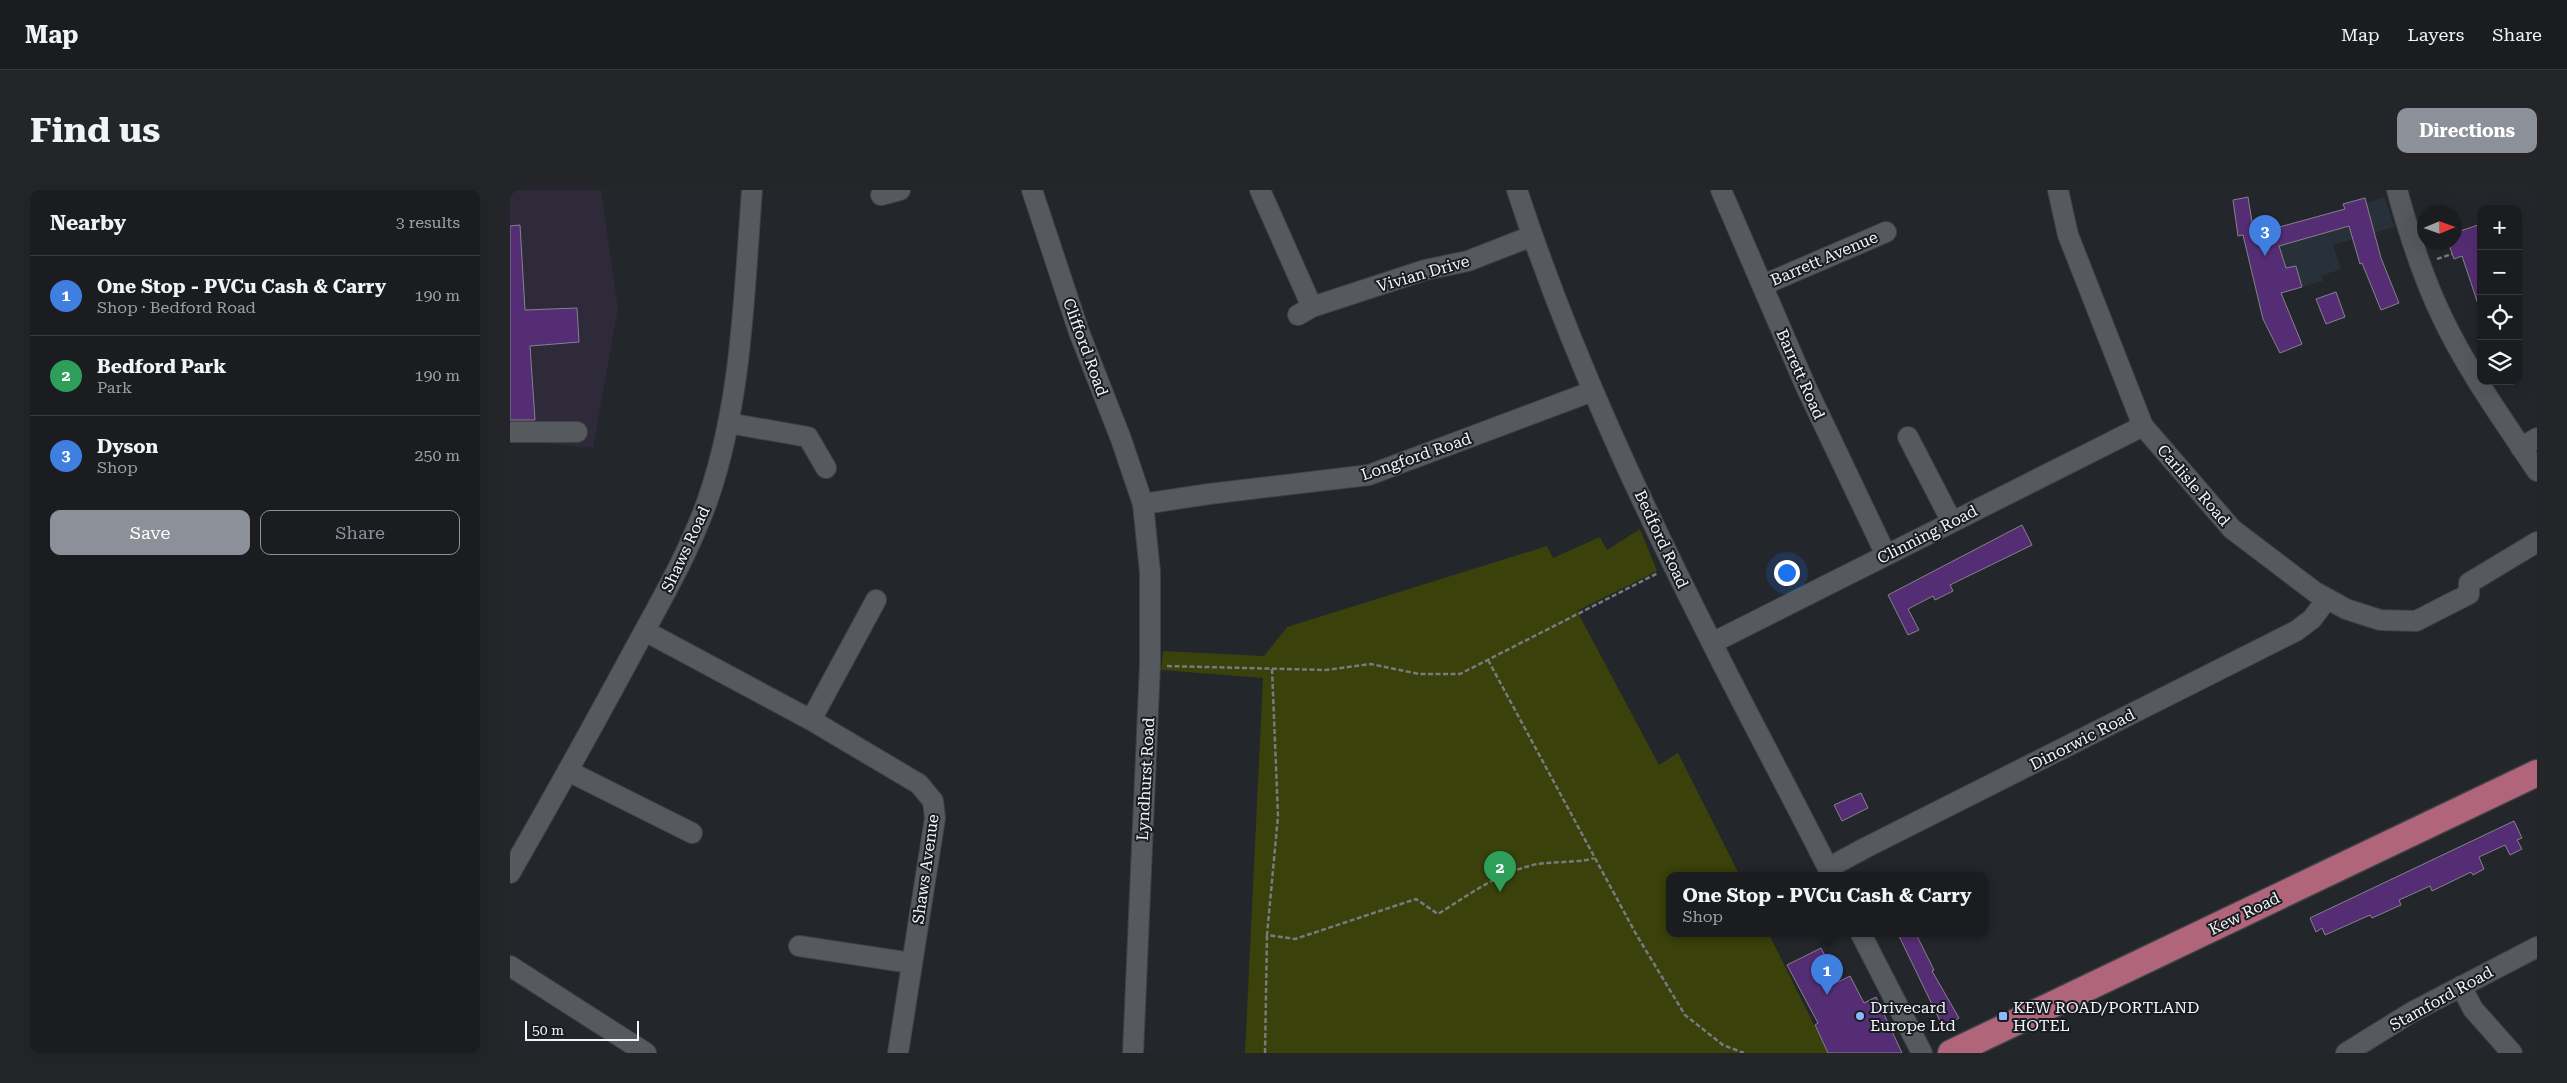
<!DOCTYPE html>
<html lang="en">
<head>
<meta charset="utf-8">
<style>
	body { margin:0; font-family:"Roboto Serif",serif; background:#232529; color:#f1f3f6 }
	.controls { position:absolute; right:15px; top:15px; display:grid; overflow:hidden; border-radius:10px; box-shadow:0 5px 20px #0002 }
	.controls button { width:45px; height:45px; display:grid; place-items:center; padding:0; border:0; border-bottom:1px solid #383a3e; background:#1a1c20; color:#f1f3f6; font:25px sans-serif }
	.compass { position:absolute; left:1907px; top:15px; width:45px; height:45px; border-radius:50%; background:#1a1c20; box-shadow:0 5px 20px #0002; rotate:88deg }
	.scale { position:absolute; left:15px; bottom:12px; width:114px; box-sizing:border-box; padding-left:5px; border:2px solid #f3f5f8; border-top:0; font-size:14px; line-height:18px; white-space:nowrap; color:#f3f5f8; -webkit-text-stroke:4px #191d21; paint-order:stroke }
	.you { position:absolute; left:1276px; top:382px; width:18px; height:18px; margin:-12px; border:4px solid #fff; border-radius:50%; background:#1a73e8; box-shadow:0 0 0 8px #1a73e833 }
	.badge { display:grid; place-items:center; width:32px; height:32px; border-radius:50%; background:#8c9099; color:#fff; font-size:16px; font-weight:700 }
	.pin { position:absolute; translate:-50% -41px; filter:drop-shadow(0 1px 2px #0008) }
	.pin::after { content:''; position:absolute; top:26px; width:18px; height:15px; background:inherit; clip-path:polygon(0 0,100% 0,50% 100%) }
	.popup { position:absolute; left:1156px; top:682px; width:322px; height:65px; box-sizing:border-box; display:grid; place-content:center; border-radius:10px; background:#1a1c20; filter:drop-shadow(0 1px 4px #0005); font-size:16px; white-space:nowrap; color:#9fa1a5 }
	.popup b { font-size:19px; color:#f1f3f6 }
	.popup::after { content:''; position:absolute; left:50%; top:100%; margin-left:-10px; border:10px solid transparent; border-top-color:#1a1c20 }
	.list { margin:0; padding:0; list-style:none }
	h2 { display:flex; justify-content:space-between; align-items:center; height:65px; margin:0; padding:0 20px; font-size:21px }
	h2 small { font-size:16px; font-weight:400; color:#9fa1a5 }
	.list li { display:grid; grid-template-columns:32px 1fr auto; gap:15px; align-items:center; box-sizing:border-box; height:80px; padding:0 20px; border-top:1px solid #383a3e }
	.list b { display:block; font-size:19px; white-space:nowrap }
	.list p { margin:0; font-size:16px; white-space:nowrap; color:#9fa1a5 }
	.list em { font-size:16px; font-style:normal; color:#9fa1a5 }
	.actions { display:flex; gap:10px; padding:15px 20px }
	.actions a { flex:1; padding:11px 0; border:1px solid #8c9099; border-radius:10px; text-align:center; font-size:18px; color:#8c9099 }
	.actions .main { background:#8c9099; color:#fff }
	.icon { flex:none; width:28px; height:28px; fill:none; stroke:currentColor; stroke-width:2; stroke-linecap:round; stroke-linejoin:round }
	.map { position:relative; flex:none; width:2027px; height:863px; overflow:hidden; border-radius:10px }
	header { display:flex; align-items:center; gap:30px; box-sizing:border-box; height:70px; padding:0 25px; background:#1a1c20; border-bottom:1px solid #383a3e }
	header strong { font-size:24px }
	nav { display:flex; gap:28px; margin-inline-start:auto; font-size:18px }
	.intro { display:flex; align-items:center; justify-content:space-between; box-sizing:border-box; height:120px; padding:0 30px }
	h1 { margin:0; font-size:35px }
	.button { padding:12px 22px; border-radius:10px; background:#8c9099; color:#fff; font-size:18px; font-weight:700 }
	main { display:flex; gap:30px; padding:0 30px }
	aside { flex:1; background:#1a1c20; border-radius:10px; box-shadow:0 5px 20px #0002 }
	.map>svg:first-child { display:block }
	.built { fill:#283039 }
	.education { fill:#2f2a3a }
	.green { fill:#3a410b }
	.building { fill:#552d74; stroke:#858288 }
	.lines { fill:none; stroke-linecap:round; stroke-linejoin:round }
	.minor-casing { stroke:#3f4245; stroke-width:22 }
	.major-casing { stroke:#3f4245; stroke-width:29 }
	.path { stroke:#777a7e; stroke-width:2.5; stroke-dasharray:5 2.5; stroke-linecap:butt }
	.minor { stroke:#565a5f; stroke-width:20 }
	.major { stroke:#b1657b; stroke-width:26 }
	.poi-dot { fill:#8bb9fc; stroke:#191d21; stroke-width:2 }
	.labels { text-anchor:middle; stroke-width:4; stroke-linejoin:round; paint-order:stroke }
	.street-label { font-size:16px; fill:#f3f5f8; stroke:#191d21 }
	.poi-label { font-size:16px; fill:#f3f5f8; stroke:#191d21; text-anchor:start }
</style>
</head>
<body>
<header>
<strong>Map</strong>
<nav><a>Map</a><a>Layers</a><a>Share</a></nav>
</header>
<div class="intro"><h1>Find us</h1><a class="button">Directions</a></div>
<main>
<aside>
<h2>Nearby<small>3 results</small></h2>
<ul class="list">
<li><span class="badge" style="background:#3f7fe0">1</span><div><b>One Stop - PVCu Cash &amp; Carry</b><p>Shop · Bedford Road</p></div><em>190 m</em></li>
<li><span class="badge" style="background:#2e9e5b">2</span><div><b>Bedford Park</b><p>Park</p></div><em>190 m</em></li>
<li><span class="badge" style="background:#3f7fe0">3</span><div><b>Dyson</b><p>Shop</p></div><em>250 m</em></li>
</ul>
<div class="actions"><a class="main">Save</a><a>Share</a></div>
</aside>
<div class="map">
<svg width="2027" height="863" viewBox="0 0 2027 863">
	<rect width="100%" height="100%" fill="#23262b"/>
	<!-- built -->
	<path class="built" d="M1855 7 1857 13 1875 7 1884 37 1823 55 1831 79 1811 86 1813 91 1748 109 1734 47 1834 19 1833 14Z"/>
	<!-- education -->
	<path class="education" d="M0 0H91L108 118 83 258 0 250Z"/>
	<!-- green -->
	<path class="green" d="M1130 339 1147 381 1067 421 1149 575 1168 563 1230 686H1160V744H1259L1318 863H735L753 488 651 480 653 461 754 466 777 437 1037 356 1043 368 1090 347 1097 360Z"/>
	<!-- building -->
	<path class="building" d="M1738 7 1744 44 1835 19 1833 14 1855 8 1871 68 1889 113 1871 120 1852 73 1850 74 1839 36 1769 56 1776 78 1786 76 1792 97 1771 103 1792 154 1770 163 1753 129 1733 45 1728 46 1723 10Z
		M10 35 15 120 67 118 69 152 20 156 25 230H0V36Z
		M1968 35 1971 44V114H1968L1952 66 1944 69 1938 52H1944V43Z
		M1826 102 1835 127 1816 134 1806 109Z
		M1512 335 1522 355 1440 395 1443 401 1425 410 1423 406 1398 419 1409 440 1398 445 1378 405Z
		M1351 603 1358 618 1332 631 1324 615Z
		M2004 631 2012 648 2007 650 2012 659 2000 665 1995 655 1969 667 1974 679 1963 685 1961 682 1922 701 1920 696 1889 710 1891 715 1862 728 1860 725 1815 745 1812 738 1806 742 1800 728Z
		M1388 744H1406L1424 780 1422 781 1449 828 1433 837Z
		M1311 758 1328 792 1340 786 1354 813 1366 807 1392 863H1318L1305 835 1308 833 1277 775Z"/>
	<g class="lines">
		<!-- minor casing -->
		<g class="minor-casing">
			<path id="minor" d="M522 0 569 142 611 249 633 314 640 382V475L623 863
				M750 0 802 117
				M1007 0C1058 156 1128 307 1202 453 1241 531 1283 608 1322 686
				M1211 0 1296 197 1376 365
				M1548 0 1558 45 1633 236 1722 339 1805 402 1836 419 1870 430 1906 431 1959 404V393L2027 352
				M1887 0C1899 44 1913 88 1933 129 1959 183 1994 231 2027 281
				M371 5 390 0
				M1253 95 1376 42
				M788 125 802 117 915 80 958 71 1022 46
				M218 233 298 247 316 278
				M0 242H67
				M1398 247 1442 332
				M2011 258 2027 248
				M633 314 699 304 859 285 1083 201
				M135 441 301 530 409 594 423 611 425 628 388 863
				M1202 453 1633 236
				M301 530 366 410
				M58 581 182 643
				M1318 678 1355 658 1786 441 1802 429 1817 409
				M0 683C42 610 83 536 123 462 150 412 179 363 198 309 232 210 234 104 242 0
				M1351 744 1412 863
				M289 756 401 773
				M0 776 136 863
				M1951 796 1963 819 2002 863
				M1836 863 1902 822 2027 757"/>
		</g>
		<!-- major casing -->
		<g class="major-casing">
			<path id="major" d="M1441 863 2027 583"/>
		</g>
		<!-- path -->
		<path class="path" d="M1922 55 1931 52
			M1927 69 1942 64
			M978 470 1126 744 1175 825 1213 855 1234 863
			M657 476 816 480 861 474 909 484H950L1148 383
			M762 479 768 626 757 745 785 749 906 709 928 724C962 703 987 683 1027 674 1040 672 1077 672 1084 668
			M755 863 757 745"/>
		<!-- minor -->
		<use href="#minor" class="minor"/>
		<!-- major -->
		<use href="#major" class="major"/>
	</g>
	<!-- markers -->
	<g class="poi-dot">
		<circle cx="1350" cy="826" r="5"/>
		<rect x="1488" y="821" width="10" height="10" rx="2.5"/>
	</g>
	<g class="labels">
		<!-- street labels -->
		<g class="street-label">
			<text transform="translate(1314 68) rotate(-23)" y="6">Barrett Avenue</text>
			<text transform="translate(913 83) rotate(-16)" y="6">Vivian Drive</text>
			<text transform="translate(576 157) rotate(70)" y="6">Clifford Road</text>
			<text transform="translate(1291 184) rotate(66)" y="6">Barrett Road</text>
			<text transform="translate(906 266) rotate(-19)" y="6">Longford Road</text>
			<text transform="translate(1684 295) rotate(49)" y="6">Carlisle Road</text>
			<text transform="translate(1417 344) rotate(-27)" y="6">Clinning Road</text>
			<text transform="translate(1152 349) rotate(65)" y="6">Bedford Road</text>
			<text transform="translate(175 359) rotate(-65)" y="6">Shaws Road</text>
			<text transform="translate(1572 549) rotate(-27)" y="6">Dinorwic Road</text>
			<text transform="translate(635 589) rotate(-87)" y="6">Lyndhurst Road</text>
			<text transform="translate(415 679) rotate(-82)" y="6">Shaws Avenue</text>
			<text transform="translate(1734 723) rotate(-26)" y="6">Kew Road</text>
			<text transform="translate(1931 808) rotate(-29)" y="6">Stamford Road</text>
		</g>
		<!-- poi labels -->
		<g class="poi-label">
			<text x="1360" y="823">Drivecard<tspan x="1360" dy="18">Europe Ltd</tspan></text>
			<text x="1503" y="823">KEW ROAD/PORTLAND<tspan x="1503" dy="18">HOTEL</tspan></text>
		</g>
	</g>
</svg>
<div class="controls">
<button>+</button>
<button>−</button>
<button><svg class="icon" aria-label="locate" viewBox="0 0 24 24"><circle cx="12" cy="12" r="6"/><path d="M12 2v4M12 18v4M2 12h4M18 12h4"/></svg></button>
<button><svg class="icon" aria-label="layers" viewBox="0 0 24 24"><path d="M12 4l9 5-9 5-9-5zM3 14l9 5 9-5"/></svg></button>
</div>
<svg class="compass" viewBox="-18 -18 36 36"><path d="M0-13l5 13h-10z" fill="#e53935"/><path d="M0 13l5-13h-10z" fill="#9fa1a5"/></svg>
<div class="scale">50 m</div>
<div class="you"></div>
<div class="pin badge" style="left:1317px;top:805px;background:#3f7fe0">1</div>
<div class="popup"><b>One Stop - PVCu Cash &amp; Carry</b>Shop</div>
<div class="pin badge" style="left:990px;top:702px;background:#2e9e5b">2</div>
<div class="pin badge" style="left:1755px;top:66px;background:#3f7fe0">3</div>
</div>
</main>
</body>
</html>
